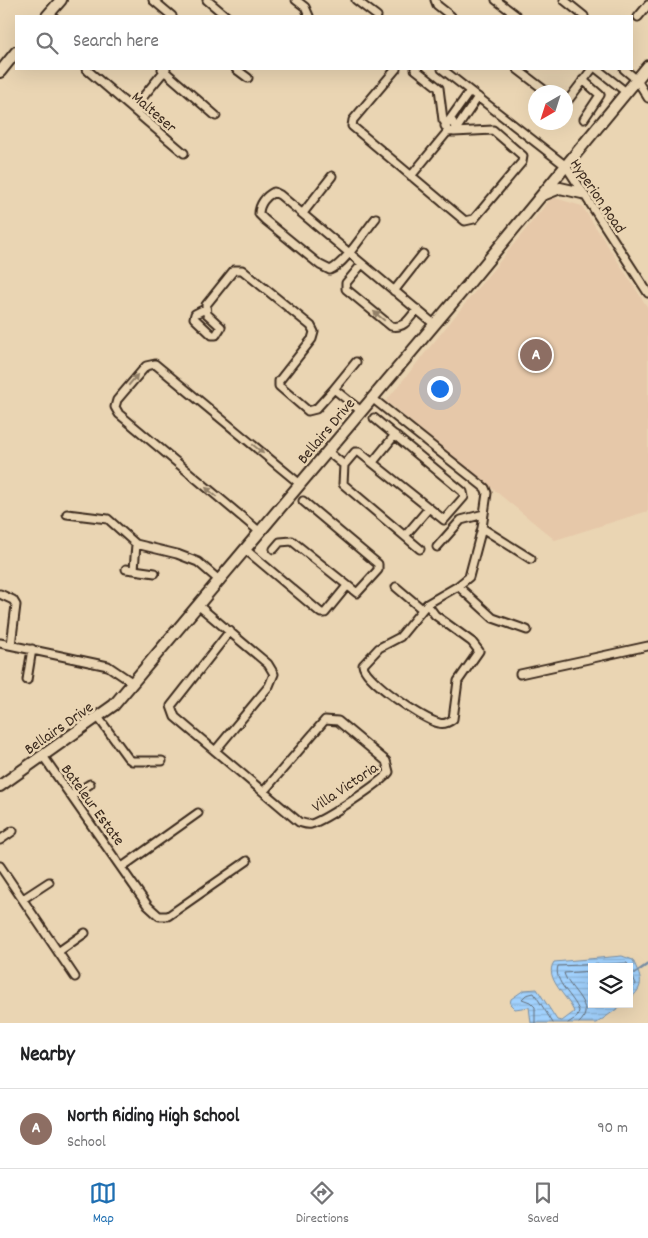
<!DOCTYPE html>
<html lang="en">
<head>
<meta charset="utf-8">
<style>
	body { margin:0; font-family:Dekko,sans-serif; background:#f2f2f2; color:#202124 }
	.controls { position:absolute; right:15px; bottom:15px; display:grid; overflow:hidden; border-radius:0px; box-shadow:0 5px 20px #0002 }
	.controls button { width:45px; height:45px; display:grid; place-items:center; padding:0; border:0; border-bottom:1px solid #e0e0e0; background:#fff; color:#202124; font:25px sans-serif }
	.compass { position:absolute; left:528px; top:85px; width:45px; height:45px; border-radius:50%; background:#fff; box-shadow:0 5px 20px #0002; rotate:219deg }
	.you { position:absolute; left:439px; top:388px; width:18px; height:18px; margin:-12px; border:4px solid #fff; border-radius:50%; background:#1a73e8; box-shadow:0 0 0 8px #1a73e833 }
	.badge { display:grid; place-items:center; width:32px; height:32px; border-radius:50%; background:#1f6fb2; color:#fff; font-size:16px; font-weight:700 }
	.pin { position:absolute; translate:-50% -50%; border:2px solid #fff; box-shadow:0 1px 5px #0006 }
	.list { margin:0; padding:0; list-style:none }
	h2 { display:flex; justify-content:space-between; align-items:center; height:65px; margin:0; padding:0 20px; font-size:21px }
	h2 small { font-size:16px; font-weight:400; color:#757577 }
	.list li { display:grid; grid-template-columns:32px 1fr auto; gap:15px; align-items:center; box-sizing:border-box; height:80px; padding:0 20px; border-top:1px solid #e0e0e0 }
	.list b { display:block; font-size:19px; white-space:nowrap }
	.list p { margin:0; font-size:16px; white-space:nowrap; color:#757577 }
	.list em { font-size:16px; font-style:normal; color:#757577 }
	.icon { flex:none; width:28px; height:28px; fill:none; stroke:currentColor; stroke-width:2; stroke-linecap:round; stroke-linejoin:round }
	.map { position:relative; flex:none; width:648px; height:1023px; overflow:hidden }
	.search { position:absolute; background:#fff; box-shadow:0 5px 20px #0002; left:15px; right:15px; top:15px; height:55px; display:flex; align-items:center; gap:12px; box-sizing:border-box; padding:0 18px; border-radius:0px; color:#757577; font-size:19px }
	.sheet { height:145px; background:#fff }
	nav { display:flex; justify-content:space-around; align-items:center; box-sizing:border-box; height:70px; border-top:1px solid #e0e0e0; background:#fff; font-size:14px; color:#757577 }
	nav a { display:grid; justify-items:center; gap:2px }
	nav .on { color:#1f6fb2 }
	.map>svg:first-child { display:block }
	.built { fill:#e6c8a9 }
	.water { fill:url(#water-rules); stroke:#788ea4 }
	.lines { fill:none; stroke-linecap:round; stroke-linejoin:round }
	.shore { stroke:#646d77; stroke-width:1 }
	.stream { stroke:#788ea4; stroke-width:2.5 }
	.street-casing { stroke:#3b2a1e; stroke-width:11 }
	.secondary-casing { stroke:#3b2a1e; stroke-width:14 }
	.street { stroke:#ead5b3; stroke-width:7 }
	.secondary { stroke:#ead5b3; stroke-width:10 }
	.oneway { fill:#928068 }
	.labels { text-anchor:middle; stroke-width:5; stroke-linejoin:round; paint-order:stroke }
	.street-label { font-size:16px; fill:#3b2a1e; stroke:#ead5b3 }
</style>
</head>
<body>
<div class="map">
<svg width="648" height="1023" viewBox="0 0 648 1023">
	<defs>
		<pattern id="water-rules" width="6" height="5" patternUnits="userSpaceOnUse" patternTransform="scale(1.25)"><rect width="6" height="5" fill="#a1d1fd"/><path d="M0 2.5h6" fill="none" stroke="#8cb4d8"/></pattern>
	</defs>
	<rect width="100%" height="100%" fill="#ead5b3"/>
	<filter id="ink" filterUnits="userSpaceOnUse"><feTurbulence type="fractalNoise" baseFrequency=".02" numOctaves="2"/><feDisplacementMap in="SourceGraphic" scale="10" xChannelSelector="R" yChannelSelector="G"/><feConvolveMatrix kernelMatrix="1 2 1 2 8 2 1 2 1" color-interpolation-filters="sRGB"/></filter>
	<g filter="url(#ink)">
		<!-- built -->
		<path class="built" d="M552 197 582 206 648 308V511L555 540 386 401Z"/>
		<!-- water -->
		<path class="water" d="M622 956 633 960C641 979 646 985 629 1000V967H592V1004H624L597 1023H531L529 1007 515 1009 510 1004 511 999 524 990 537 989 557 1020 562 1021 574 1012C569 997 543 978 554 962Z"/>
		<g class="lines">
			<!-- shore -->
			<path class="shore" d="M535 1023V1007L530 1002 522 999 526 995 534 993 553 1023
				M568 1023 577 1017 579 1011C574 996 553 982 558 966L627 963 636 984 629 993
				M579 1023C598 1007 568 989 564 973L592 971"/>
			<!-- stream -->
			<path class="stream" d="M635 973 648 964"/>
			<!-- street casing -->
			<g class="street-casing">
				<path id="street" d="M153 0 172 16
					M207 0 226 16
					M296 0 305 7 309 16
					M356 0 377 16
					M435 0 437 5 451 16
					M496 0 517 16
					M564 0 584 16
					M638 17 648 5
					M86 69 184 153
					M162 69 216 116
					M236 69 248 78
					M396 69 353 120 352 126 465 221 474 219 522 162 523 156 493 130 454 132
					M415 69 439 88 443 120 446 124
					M442 69 566 166 648 293
					M517 69 547 92
					M597 69 626 92
					M624 69 637 80 648 98
					M583 80 600 95 584 119
					M566 103 592 69
					M133 109 166 69
					M448 122 470 91
					M456 127 452 121 445 126 449 132 455 131 478 97
					M411 176 448 131
					M303 213 332 176
					M376 218C365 231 345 264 330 270L320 265 265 220 259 214C259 204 266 196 274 192L280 195C331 238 383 281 434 324
					M362 264 346 283V289L391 326C404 329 409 319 417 309
					M394 291 423 254
					M205 309 195 314 194 318 212 335H216L221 327 207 314 206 305 234 270H242L311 326 314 332 312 339 279 381V386L308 411 316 409 334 389 361 411
					M334 389 356 362
					M372 398 485 488 487 493 482 528 469 577 458 586 427 604 400 637 379 648 363 665C364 679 423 720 439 723 444 725 449 722 453 719L458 681 479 651 472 642 435 615 427 604
					M327 451 344 465 343 484 420 549
					M373 462 395 435
					M344 465 355 452H359L444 520 464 497 463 492 374 418
					M67 514 108 519 136 544 177 554 198 562 220 581
					M482 528 531 559
					M260 532 119 414 115 407 117 400 146 366 155 364 300 484
					M405 536 429 508
					M136 544 134 570 155 573
					M437 547 461 520 484 514
					M274 549 280 542 292 541 357 593 378 570V564L303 501
					M246 550 321 613H325L347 586
					M126 569 134 570
					M458 586 493 618 527 630
					M396 587 422 609
					M0 594 13 600 16 605 11 645
					M199 606 268 664 274 674 269 686 215 751
					M230 631 171 706 175 717 299 822C303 823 306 825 311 824 325 820 381 783 389 772L386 761 338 721 325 720 264 791
					M0 643 108 666 133 683
					M520 674 648 646
					M27 680 32 649
					M98 717 128 758 132 761H162
					M43 756 148 906 159 916H168L247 861
					M71 796 90 784
					M0 840 13 831
					M0 866 75 977
					M122 867 198 813
					M23 899 49 882
					M58 952 85 933"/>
			</g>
			<!-- secondary casing -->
			<g class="secondary-casing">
				<path id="secondary" d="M47 16 61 0
					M0 72 16 52
					M545 194 560 188 582 193
					M0 786 114 705 471 281 648 66"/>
			</g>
			<!-- street -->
			<use href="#street" class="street"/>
			<!-- secondary -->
			<use href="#secondary" class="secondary"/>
		</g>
		<!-- one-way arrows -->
		<defs><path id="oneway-solid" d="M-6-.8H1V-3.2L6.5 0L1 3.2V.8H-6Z" transform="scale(1.25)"/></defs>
		<g class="oneway">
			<use href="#oneway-solid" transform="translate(379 316) rotate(-140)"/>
			<use href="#oneway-solid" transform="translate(133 380) rotate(-50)"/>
			<use href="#oneway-solid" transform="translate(258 449) rotate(40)"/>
			<use href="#oneway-solid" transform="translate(211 492) rotate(-140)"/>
		</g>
	</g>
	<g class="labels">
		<!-- street labels -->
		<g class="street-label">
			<text transform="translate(155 111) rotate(41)" y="6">Malteser</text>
			<text transform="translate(599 195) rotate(56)" y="6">Hyperion Road</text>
			<text transform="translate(325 430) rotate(-50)" y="6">Bellairs Drive</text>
			<text transform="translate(58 727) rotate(-35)" y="6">Bellairs Drive</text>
			<text transform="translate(344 786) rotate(-34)" y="6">Villa Victoria</text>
			<text transform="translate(94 804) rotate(54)" y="6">Bateleur Estate</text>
		</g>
	</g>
</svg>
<div class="controls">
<button><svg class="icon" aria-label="layers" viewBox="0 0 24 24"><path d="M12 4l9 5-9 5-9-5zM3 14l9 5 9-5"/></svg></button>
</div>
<svg class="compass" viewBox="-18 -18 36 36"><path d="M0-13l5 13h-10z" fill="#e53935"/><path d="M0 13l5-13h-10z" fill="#757577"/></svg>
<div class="you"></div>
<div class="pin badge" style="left:536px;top:355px;background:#8d6e63">A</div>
<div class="search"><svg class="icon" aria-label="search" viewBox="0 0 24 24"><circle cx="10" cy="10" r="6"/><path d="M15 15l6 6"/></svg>Search here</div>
</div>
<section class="sheet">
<h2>Nearby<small></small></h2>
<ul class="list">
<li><span class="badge" style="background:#8d6e63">A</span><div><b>North Riding High School</b><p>School</p></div><em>90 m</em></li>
</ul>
</section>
<nav>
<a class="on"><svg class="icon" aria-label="map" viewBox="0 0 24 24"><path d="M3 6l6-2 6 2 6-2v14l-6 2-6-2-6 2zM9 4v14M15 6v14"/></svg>Map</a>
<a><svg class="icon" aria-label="directions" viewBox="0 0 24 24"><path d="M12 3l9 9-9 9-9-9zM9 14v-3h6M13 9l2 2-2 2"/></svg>Directions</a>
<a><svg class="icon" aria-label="saved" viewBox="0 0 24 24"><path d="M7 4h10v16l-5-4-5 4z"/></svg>Saved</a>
</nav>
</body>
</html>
